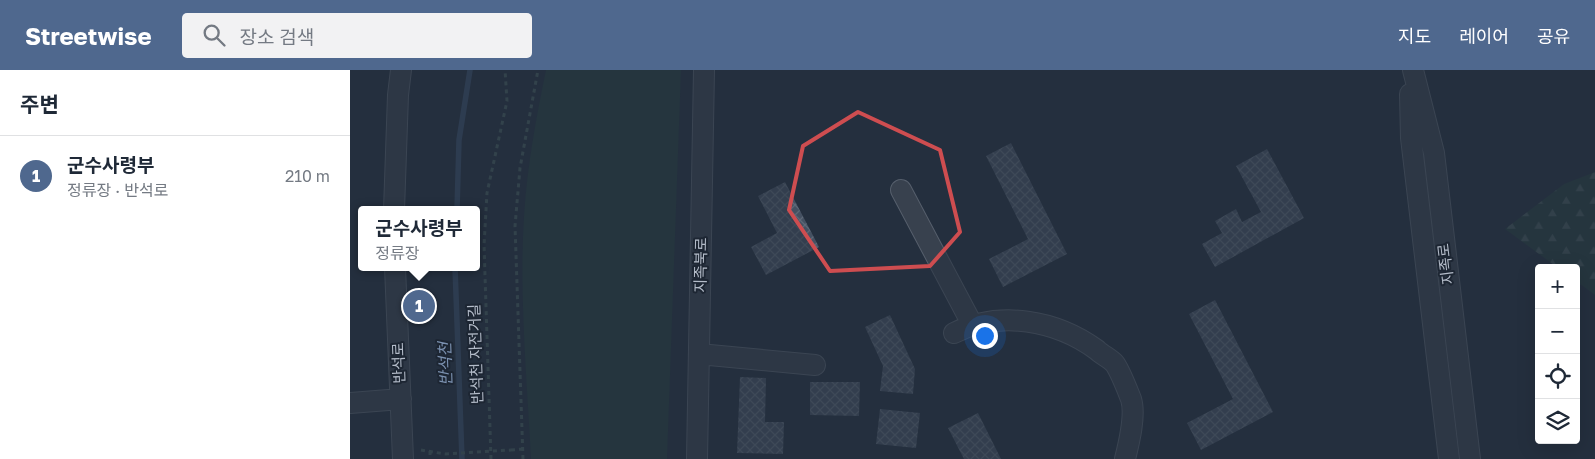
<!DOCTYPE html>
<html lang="ko">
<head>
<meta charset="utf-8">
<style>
	body { margin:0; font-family:"Golos Text","Noto Sans KR",sans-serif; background:#f2f2f3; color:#1f2937 }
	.controls { position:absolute; right:15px; bottom:15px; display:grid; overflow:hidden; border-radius:5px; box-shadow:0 5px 20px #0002 }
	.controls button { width:45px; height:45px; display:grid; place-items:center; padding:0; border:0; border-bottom:1px solid #e0e1e3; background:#fff; color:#1f2937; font:25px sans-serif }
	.you { position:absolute; left:634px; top:265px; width:18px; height:18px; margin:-12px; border:4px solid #fff; border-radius:50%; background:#1a73e8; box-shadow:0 0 0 8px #1a73e833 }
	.badge { display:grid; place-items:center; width:32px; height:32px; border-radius:50%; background:#4f688e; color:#fff; font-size:16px; font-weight:700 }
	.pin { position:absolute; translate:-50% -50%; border:2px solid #fff; box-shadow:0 1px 5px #0006 }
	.popup { position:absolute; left:8px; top:136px; width:122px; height:65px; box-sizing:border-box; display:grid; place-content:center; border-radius:5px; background:#fff; filter:drop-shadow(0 1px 4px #0005); font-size:16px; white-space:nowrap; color:#747a83 }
	.popup b { font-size:19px; color:#1f2937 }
	.popup::after { content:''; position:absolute; left:50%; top:100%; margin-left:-10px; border:10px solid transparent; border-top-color:#fff }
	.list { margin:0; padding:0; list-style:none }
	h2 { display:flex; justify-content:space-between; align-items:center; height:65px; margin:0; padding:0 20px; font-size:21px }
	h2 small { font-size:16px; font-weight:400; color:#747a83 }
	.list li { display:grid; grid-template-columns:32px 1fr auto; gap:15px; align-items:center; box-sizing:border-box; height:80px; padding:0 20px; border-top:1px solid #e0e1e3 }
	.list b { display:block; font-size:19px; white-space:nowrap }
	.list p { margin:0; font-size:16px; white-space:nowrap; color:#747a83 }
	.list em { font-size:16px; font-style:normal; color:#747a83 }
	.icon { flex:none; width:28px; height:28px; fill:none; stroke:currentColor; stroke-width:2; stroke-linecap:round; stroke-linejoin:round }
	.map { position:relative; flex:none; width:1245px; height:389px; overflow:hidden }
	header { display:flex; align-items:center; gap:30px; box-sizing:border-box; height:70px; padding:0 25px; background:#4f688e; color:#fff }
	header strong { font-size:24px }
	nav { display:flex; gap:28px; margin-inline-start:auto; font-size:18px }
	.search { width:350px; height:45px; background:#f2f2f3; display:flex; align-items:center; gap:12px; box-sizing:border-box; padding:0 18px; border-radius:5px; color:#747a83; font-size:19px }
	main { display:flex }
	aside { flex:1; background:#fff }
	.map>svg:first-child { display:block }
	.forest { fill:url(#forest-firs) }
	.park { fill:#263c3f }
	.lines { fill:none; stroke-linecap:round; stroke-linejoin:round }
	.stream { stroke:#394c67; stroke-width:5.5 }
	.building { fill:url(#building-cross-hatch) }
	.minor-casing { stroke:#565f6c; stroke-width:22 }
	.path { stroke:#44595c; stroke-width:3; stroke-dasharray:4 4; stroke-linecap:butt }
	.minor { stroke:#38414e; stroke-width:20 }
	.path-bridge { stroke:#44595c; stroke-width:3; stroke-dasharray:4 4; stroke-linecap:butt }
	.marked { fill:none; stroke:#ce4d50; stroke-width:4; stroke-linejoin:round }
	.labels { text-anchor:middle; stroke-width:4; stroke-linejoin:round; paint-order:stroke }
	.street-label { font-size:15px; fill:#b4bcc9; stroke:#1d2633 }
	.water-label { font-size:16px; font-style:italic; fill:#7c92b1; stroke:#1d2633 }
</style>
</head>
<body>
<header>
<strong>Streetwise</strong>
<div class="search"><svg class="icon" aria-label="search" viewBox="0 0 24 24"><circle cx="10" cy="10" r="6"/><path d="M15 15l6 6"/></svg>장소 검색</div>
<nav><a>지도</a><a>레이어</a><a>공유</a></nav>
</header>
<main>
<aside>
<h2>주변<small></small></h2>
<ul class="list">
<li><span class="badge">1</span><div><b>군수사령부</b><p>정류장 · 반석로</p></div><em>210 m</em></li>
</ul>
</aside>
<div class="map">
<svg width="1245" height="389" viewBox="0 0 1245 389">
	<defs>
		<pattern id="forest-firs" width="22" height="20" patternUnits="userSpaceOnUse" patternTransform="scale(1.25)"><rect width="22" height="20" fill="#263c3f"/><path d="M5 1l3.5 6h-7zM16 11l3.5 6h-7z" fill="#435659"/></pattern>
		<pattern id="building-cross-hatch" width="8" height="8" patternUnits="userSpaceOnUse" patternTransform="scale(1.25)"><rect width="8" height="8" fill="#455162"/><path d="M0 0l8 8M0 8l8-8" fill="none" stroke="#5d6877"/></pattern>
	</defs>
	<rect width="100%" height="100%" fill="#242f3e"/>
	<!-- forest -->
	<path class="forest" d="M1245 102V225L1226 211V198H1208L1155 159 1214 114Z"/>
	<!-- park -->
	<path class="park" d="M196 0H331L317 389H181C177 309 169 226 174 146 177 97 186 48 196 0Z"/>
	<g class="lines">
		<!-- stream -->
		<path class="stream" d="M107 140 109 70 120 0
			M105 197 112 389"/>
	</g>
	<!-- building -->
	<path class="building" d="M661 73 717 184 653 217 639 189 678 169 636 86Z
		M917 79 954 148 865 197 852 174 872 163 865 151 886 139 892 152 911 142 886 96Z
		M435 112 469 177 416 205 401 177 427 163 408 126Z
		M865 230 923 342 851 380 837 353 883 329 839 244Z
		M540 245 565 299 563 324 530 321 533 296 515 257Z
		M390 307 416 308 415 352H434L433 384 387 383Z
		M460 312H510L509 346 460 345Z
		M530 339 570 343 566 378 526 374Z
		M628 343 651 389H614L598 358Z"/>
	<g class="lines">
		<!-- minor casing -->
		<g class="minor-casing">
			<path id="minor" d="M1063 0 1084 83 1120 389
				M1060 24 1061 68 1099 389
				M551 120 622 254
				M44 140 48 25 51 0
				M45 197 53 389
				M604 263C650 240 706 250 747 280 752 285 761 289 765 294 771 303 777 319 781 329 786 345 779 373 775 389
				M349 284 465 295
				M0 333 51 329
				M347 389 354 0"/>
		</g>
		<!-- path -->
		<path class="path" d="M71 380 95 384
			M161 380 173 379
			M80 381V389
			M141 389 134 175 137 123 157 31 155 0
			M173 389 165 156 170 98 188 0"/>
		<!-- minor -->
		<use href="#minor" class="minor"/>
		<!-- path-bridge -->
		<path class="path-bridge" d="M95 384 161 380"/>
	</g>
	<!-- marked area -->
	<path d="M0 0H1245V389H0ZM508 42 590 80 610 162 580 196 480 201 439 140 453 76Z" fill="#242f3e" fill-opacity=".55" fill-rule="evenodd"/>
	<path class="marked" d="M508 42 590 80 610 162 580 196 480 201 439 140 453 76Z"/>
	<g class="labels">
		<!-- street labels -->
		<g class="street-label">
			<text transform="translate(1096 194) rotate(-97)" y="5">지족로</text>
			<text transform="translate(351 195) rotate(-89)" y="5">지족북로</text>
			<text transform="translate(126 284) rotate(-92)" y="5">반석천 자전거길</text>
			<text transform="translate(49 293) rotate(-92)" y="5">반석로</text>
		</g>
		<!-- water labels -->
		<g class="water-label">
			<text transform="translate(95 294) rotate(-92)" y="6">반석천</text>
		</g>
	</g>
</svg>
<div class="controls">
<button>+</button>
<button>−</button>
<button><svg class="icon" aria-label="locate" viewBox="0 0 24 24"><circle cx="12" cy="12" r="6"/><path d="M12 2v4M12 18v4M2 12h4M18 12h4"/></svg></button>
<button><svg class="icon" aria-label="layers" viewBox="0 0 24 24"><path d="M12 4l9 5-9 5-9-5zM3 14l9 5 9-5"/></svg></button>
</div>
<div class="you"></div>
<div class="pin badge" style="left:69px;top:236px">1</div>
<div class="popup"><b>군수사령부</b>정류장</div>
</div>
</main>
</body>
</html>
